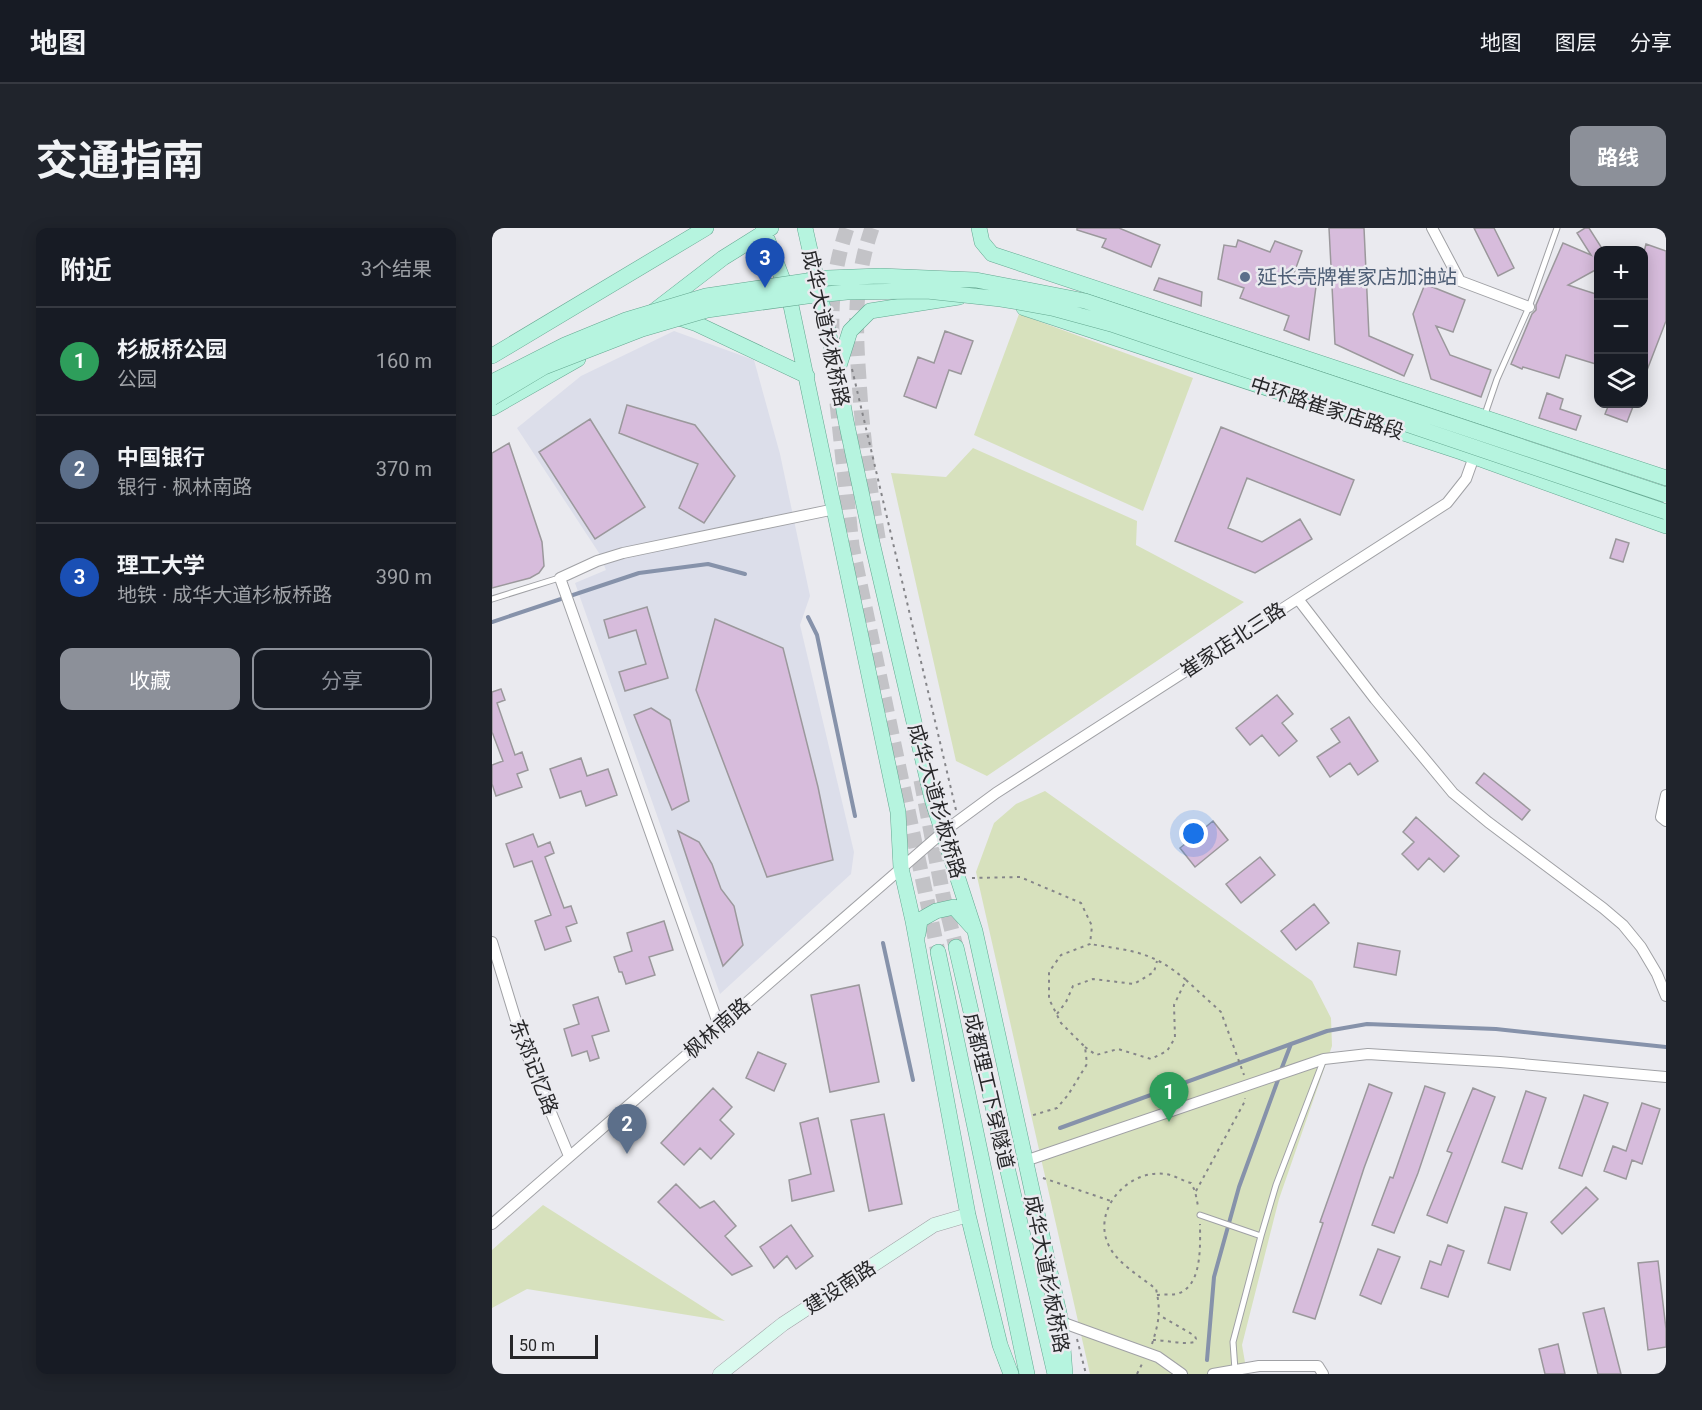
<!DOCTYPE html>
<html lang="zh">
<head>
<meta charset="utf-8">
<style>
	body { margin:0; font-family:Roboto,"Noto Sans SC",sans-serif; background:#20242c; color:#f1f3f6 }
	.controls { position:absolute; right:18px; top:18px; display:grid; overflow:hidden; border-radius:12px; box-shadow:0 3px 15px #0003 }
	.controls button { width:54px; height:54px; display:grid; place-items:center; padding:0; border:0; border-bottom:2px solid #363941; background:#171b24; color:#f1f3f6; font:30px sans-serif }
	.scale { position:absolute; left:18px; bottom:15px; width:88px; box-sizing:border-box; padding-left:6px; border:3px solid #272729; border-top:0; font-size:16px; line-height:21px; white-space:nowrap; color:#272729; -webkit-text-stroke:4px #eaeaef; paint-order:stroke }
	.you { position:absolute; left:702px; top:606px; width:21px; height:21px; margin:-15px; border:4px solid #fff; border-radius:50%; background:#1a73e8; box-shadow:0 0 0 9px #1a73e833 }
	.badge { display:grid; place-items:center; width:39px; height:39px; border-radius:50%; background:#8c9099; color:#fff; font-size:20px; font-weight:700 }
	.pin { position:absolute; translate:-50% -50px; filter:drop-shadow(0 2px 3px #0008) }
	.pin::after { content:''; position:absolute; top:32px; width:21px; height:18px; background:inherit; clip-path:polygon(0 0,100% 0,50% 100%) }
	.list { margin:0; padding:0; list-style:none }
	h2 { display:flex; justify-content:space-between; align-items:center; height:78px; margin:0; padding:0 24px; font-size:26px }
	h2 small { font-size:20px; font-weight:400; color:#9ea1a6 }
	.list li { display:grid; grid-template-columns:39px 1fr auto; gap:18px; align-items:center; box-sizing:border-box; height:108px; padding:0 24px; border-top:2px solid #363941 }
	.list b { display:block; font-size:22px; white-space:nowrap }
	.list p { margin:0; font-size:20px; white-space:nowrap; color:#9ea1a6 }
	.list em { font-size:20px; font-style:normal; color:#9ea1a6 }
	.actions { display:flex; gap:12px; padding:18px 24px }
	.actions a { flex:1; padding:14px 0; border:2px solid #8c9099; border-radius:12px; text-align:center; font-size:21px; color:#8c9099 }
	.actions .main { background:#8c9099; color:#fff }
	.icon { flex:none; width:33px; height:33px; fill:none; stroke:currentColor; stroke-width:2; stroke-linecap:round; stroke-linejoin:round }
	.map { position:relative; flex:none; width:1174px; height:1146px; overflow:hidden; border-radius:12px }
	header { display:flex; align-items:center; gap:36px; box-sizing:border-box; height:84px; padding:0 30px; background:#171b24; border-bottom:2px solid #363941 }
	header strong { font-size:28px }
	nav { display:flex; gap:33px; margin-inline-start:auto; font-size:21px }
	.intro { display:flex; align-items:center; justify-content:space-between; box-sizing:border-box; height:144px; padding:0 36px }
	h1 { margin:0; font-size:42px }
	.button { padding:15px 27px; border-radius:12px; background:#8c9099; color:#fff; font-size:21px; font-weight:700 }
	main { display:flex; gap:36px; padding:0 36px }
	aside { flex:1; background:#171b24; border-radius:12px; box-shadow:0 3px 15px #0003 }
	.map>svg:first-child { display:block }
	.built { fill:#dcdeea }
	.green { fill:#d7e1bd }
	.lines { fill:none; stroke-linecap:round; stroke-linejoin:round }
	.stream { stroke:#8692aa; stroke-width:4 }
	.building { fill:#d7bcdc; stroke:#9b989c; stroke-width:1.5 }
	.primary-tunnel { stroke:#c3c3c7; stroke-width:15; stroke-dasharray:15 8; stroke-linecap:butt }
	.lane-casing { stroke:#a0a1a5; stroke-width:7 }
	.street-casing { stroke:#a0a1a5; stroke-width:12 }
	.secondary-casing { stroke:#a0a1a5; stroke-width:15 }
	.primary-casing { stroke:#64a891; stroke-width:16 }
	.path { stroke:#858589; stroke-width:2; stroke-dasharray:3 4.5; stroke-linecap:butt }
	.lane { stroke:#fff; stroke-width:5 }
	.street { stroke:#fff; stroke-width:10 }
	.secondary { stroke:#dafaef; stroke-width:14 }
	.primary { stroke:#b6f4df; stroke-width:15 }
	.primary-bridge-casing { stroke:#64a891; stroke-width:16; stroke-linecap:butt }
	.primary-bridge { stroke:#b6f4df; stroke-width:15 }
	.service-dot { fill:#5c6f8a; stroke:#eaeaef; stroke-width:2 }
	.labels { text-anchor:middle; stroke-width:5; stroke-linejoin:round; paint-order:stroke }
	.service-label { font-size:20px; fill:#4e5e75; stroke:#eaeaef; text-anchor:start }
	.street-label { font-size:20px; fill:#272729; stroke:#eaeaef }
</style>
</head>
<body>
<header>
<strong>地图</strong>
<nav><a>地图</a><a>图层</a><a>分享</a></nav>
</header>
<div class="intro"><h1>交通指南</h1><a class="button">路线</a></div>
<main>
<aside>
<h2>附近<small>3个结果</small></h2>
<ul class="list">
<li><span class="badge" style="background:#2e9e5b">1</span><div><b>杉板桥公园</b><p>公园</p></div><em>160 m</em></li>
<li><span class="badge" style="background:#5c6f8a">2</span><div><b>中国银行</b><p>银行 · 枫林南路</p></div><em>370 m</em></li>
<li><span class="badge" style="background:#1a4fb4">3</span><div><b>理工大学</b><p>地铁 · 成华大道杉板桥路</p></div><em>390 m</em></li>
</ul>
<div class="actions"><a class="main">收藏</a><a>分享</a></div>
</aside>
<div class="map">
<svg width="1174" height="1146" viewBox="0 0 1174 1146">
	<rect width="100%" height="100%" fill="#eaeaef"/>
	<!-- built -->
	<path class="built" d="M182 103 262 132 288 226 318 368 308 397 362 624 359 646 228 766 83 355 114 342 107 325 25 200 89 148Z"/>
	<!-- green -->
	<path class="green" d="M527 86 701 150 651 283 482 207Z
		M481 220 645 293 644 317 752 374 495 548 464 533 399 245 454 249Z
		M553 563 820 753 839 790 840 818 787 971 750 1117 755 1146H598L484 644 502 595 524 576Z
		M51 977 233 1093 35 1061 0 1080V1022Z"/>
	<g class="lines">
		<!-- stream -->
		<path class="stream" d="M316 389 325 407 363 588
			M0 394 147 345 216 336 253 346
			M391 715 421 852
			M789 842 799 816
			M568 900 799 816 835 803 875 796 1004 801 1174 819
			M715 1132 722 1049 747 959 787 849"/>
	</g>
	<!-- building -->
	<path class="building" d="M585 0H627L668 17 659 39 610 19 614 11 585 2Z
		M837 0H872L877 108 921 127 912 148 843 116Z
		M982 0H1002L1022 40 1006 48Z
		M1093 0H1097L1111 22H1107V40L1076 57 1107 67V137L1074 127 1067 150 1031 139 1030 141 1019 136 1040 86 1044 82V77L1071 15 1099 27 1085 5Z
		M746 12 778 24 783 13 810 23 801 48 825 51 817 112 792 102 797 88 748 70 752 60 726 51 732 17 744 19Z
		M1154 16 1174 23V93L1152 150V24Z
		M667 50 710 64 709 78 662 62Z
		M933 56 973 72 961 104 944 98 958 127 999 142 989 169 939 151 921 86Z
		M453 103 481 113 469 146 457 142 444 180 412 168 426 129 442 135Z
		M1055 165 1071 171 1068 181 1089 188 1084 202 1047 190Z
		M1117 176H1142L1135 194 1113 186Z
		M135 177 203 197 243 248 212 295 187 280 206 236 127 205Z
		M98 191 153 279 103 311 47 224Z
		M729 199 862 252 848 287 755 250 736 300 770 314 808 291 820 311 763 345 683 313Z
		M17 215 50 314 52 338 47 345 38 350 0 360V225Z
		M1124 311 1137 315 1131 334 1118 330Z
		M155 379 176 450 133 463 127 444 154 436 144 402 117 410 112 392Z
		M223 391 291 420 326 559 341 632 275 649 204 462Z
		M9 461 13 472 5 475 23 527 30 524 36 542 25 546 30 559 4 568 0 556V537L11 533 0 504V464Z
		M785 467 801 486 790 495 805 513 787 528 770 507 758 517 744 500Z
		M159 480 178 492 197 573 180 582 142 487Z
		M857 489 886 533 866 547 858 535 838 549 825 529 848 514 839 501Z
		M89 530 95 548 116 541 125 567 94 578 89 563 68 570 58 541Z
		M992 545 1038 582 1030 592 984 555Z
		M924 589 967 628 952 644 937 630 926 642 910 626 922 614 911 604Z
		M721 593 736 612 703 639 688 620Z
		M186 603 207 614 220 636 229 661 242 678 251 717 231 738Z
		M41 606 46 619 58 614 62 625 53 629 72 680 79 678 85 695 74 699 79 713 53 722 43 693 59 687 40 633 22 639 14 616Z
		M768 629 783 647 749 675 734 656Z
		M822 676 837 695 804 722 789 703Z
		M172 693 181 722 157 729 163 747 134 756 130 744H127L122 729 140 723 135 705Z
		M866 715 908 723 904 747 862 739Z
		M367 757 387 854 338 864 319 767Z
		M106 769 117 803 100 808 107 830 98 833 95 823 80 828 72 801 87 796 81 777Z
		M266 824 294 836 282 863 254 850Z
		M877 856 900 865 872 940 823 1091 801 1084 831 995 828 994Z
		M933 858 953 865 926 945 902 1005 880 997 898 949 901 950Z
		M221 860 240 879 228 892 242 906 219 931 208 920 192 937 169 915Z
		M981 860 1003 869 955 995 935 987 960 925 955 923Z
		M1034 863 1054 870 1030 941 1010 934Z
		M1092 867 1116 875 1090 948 1067 940Z
		M1150 875 1168 881 1150 936 1140 932 1134 951 1112 943 1121 918 1134 923Z
		M392 886 410 976 377 983 359 892Z
		M326 890 342 963 300 973 297 952 319 946 308 895Z
		M184 956 208 980 222 973 244 998 233 1008 260 1038 240 1047 166 974Z
		M1094 959 1106 971 1070 1006 1059 994Z
		M1013 979 1035 985 1018 1042 996 1035Z
		M299 997 321 1028 304 1041 295 1028 282 1040 268 1019Z
		M956 1017 972 1023 956 1069 929 1060 938 1033 949 1037Z
		M886 1021 908 1029 889 1076 868 1067Z
		M1166 1033 1174 1101V1119L1156 1122 1146 1035Z
		M1112 1080 1129 1146H1106L1091 1085Z
		M1066 1116 1073 1146H1053L1047 1121Z"/>
	<g class="lines">
		<!-- primary-tunnel -->
		<path class="primary-tunnel" d="M380 0C362 52 363 97 367 151 370 206 378 261 387 316
			M340 106C339 68 343 36 355 0
			M345 175 360 318 446 724
			M429 552 451 667 464 719"/>
		<!-- lane casing -->
		<g class="lane-casing">
			<path id="lane" d="M992 189 1005 151 1037 79 1065 0
				M0 371 67 350
				M708 987 769 1008
				M743 1142 741 1114 769 1008 784 957 832 831"/>
		</g>
		<!-- street casing -->
		<g class="street-casing">
			<path id="street" d="M940 0 968 53 1037 79
				M806 371 883 471 961 565 996 594 1111 680 1131 697 1149 719 1165 746 1174 768
				M1174 567 1169 589 1174 593
				M0 714 33 822 77 928
				M227 798 68 350 105 333 131 325 343 281
				M533 933 832 831 876 826 907 828 1008 834 1174 849
				M0 996 451 604 504 565 955 275 974 251 984 223
				M569 1094 666 1129 690 1146
				M721 1146 767 1138H826L831 1146"/>
		</g>
		<!-- secondary casing -->
		<g class="secondary-casing">
			<path id="secondary" d="M228 1146 291 1096 442 997 476 987"/>
		</g>
		<!-- primary casing -->
		<g class="primary-casing">
			<path id="primary" d="M271 0 297 68 406 584 409 640 421 693 476 987 508 1117 519 1146
				M313 0 345 143 354 193 379 310 440 571 483 703 569 1094 573 1146
				M487 0 490 14 500 26 1174 250
				M532 80 969 224 1174 298
				M162 83 231 30 279 0
				M181 88 205 96 315 148
				M0 128 214 0
				M346 141 358 103 378 83 467 69
				M0 180 86 131
				M426 706 428 692 444 683 462 679 480 699
				M464 719 563 1146
				M446 724 535 1146"/>
		</g>
		<!-- path -->
		<path class="path" d="M360 141 464 582
			M480 650 528 649 589 675 600 698 598 716 569 727 557 744V771L569 795 593 819 595 836 576 867 565 880 538 888
			M694 752 729 784 752 847
			M565 786 574 774 581 758 601 751 642 756 662 744 665 733
			M593 819 604 827 626 821 659 831 675 823 683 810 682 777 694 752C660 723 640 723 598 716
			M551 950 619 973
			M704 963 753 873V870
			M665 1067C671 1066 678 1067 684 1066 711 1060 708 1016 708 996
			M585 1111 594 1146
			M661 1112C674 1112 690 1117 703 1114L704 1111 703 1108 667 1087
			M660 1116C667 1094 669 1083 664 1061 649 1049 625 1035 617 1018 599 982 636 941 673 946 682 947 691 953 699 955L703 963 706 978
			M645 1146 651 1134"/>
		<!-- lane -->
		<use href="#lane" class="lane"/>
		<!-- street -->
		<use href="#street" class="street"/>
		<!-- secondary -->
		<use href="#secondary" class="secondary"/>
		<!-- primary -->
		<use href="#primary" class="primary"/>
		<!-- primary-bridge casing -->
		<g class="primary-bridge-casing">
			<path id="primary-bridge" d="M0 154 73 117 134 92 214 68 335 50 388 48 484 52 593 73 1174 267
				M0 170 52 139 150 101 215 82 315 68 355 64 435 63 509 71 560 80 619 96 1174 284"/>
		</g>
		<!-- primary-bridge -->
		<use href="#primary-bridge" class="primary-bridge"/>
	</g>
	<!-- markers -->
	<circle class="service-dot" cx="753" cy="49" r="6"/>
	<g class="labels">
		<!-- service labels -->
		<g class="service-label">
			<text x="765" y="56">延长壳牌崔家店加油站</text>
		</g>
		<!-- street labels -->
		<g class="street-label">
			<text transform="translate(334 100) rotate(78)" y="7">成华大道杉板桥路</text>
			<text transform="translate(835 180) rotate(18)" y="7">中环路崔家店路段</text>
			<text transform="translate(741 412) rotate(-33)" y="7">崔家店北三路</text>
			<text transform="translate(445 573) rotate(74)" y="7">成华大道杉板桥路</text>
			<text transform="translate(225 800) rotate(-41)" y="7">枫林南路</text>
			<text transform="translate(42 839) rotate(69)" y="7">东郊记忆路</text>
			<text transform="translate(497 863) rotate(77)" y="7">成都理工下穿隧道</text>
			<text transform="translate(555 1046) rotate(79)" y="7">成华大道杉板桥路</text>
			<text transform="translate(348 1059) rotate(-33)" y="7">建设南路</text>
		</g>
	</g>
</svg>
<div class="controls">
<button>+</button>
<button>−</button>
<button><svg class="icon" aria-label="layers" viewBox="0 0 24 24"><path d="M12 4l9 5-9 5-9-5zM3 14l9 5 9-5"/></svg></button>
</div>
<div class="scale">50 m</div>
<div class="you"></div>
<div class="pin badge" style="left:677px;top:894px;background:#2e9e5b">1</div>
<div class="pin badge" style="left:135px;top:926px;background:#5c6f8a">2</div>
<div class="pin badge" style="left:273px;top:60px;background:#1a4fb4">3</div>
</div>
</main>
</body>
</html>
